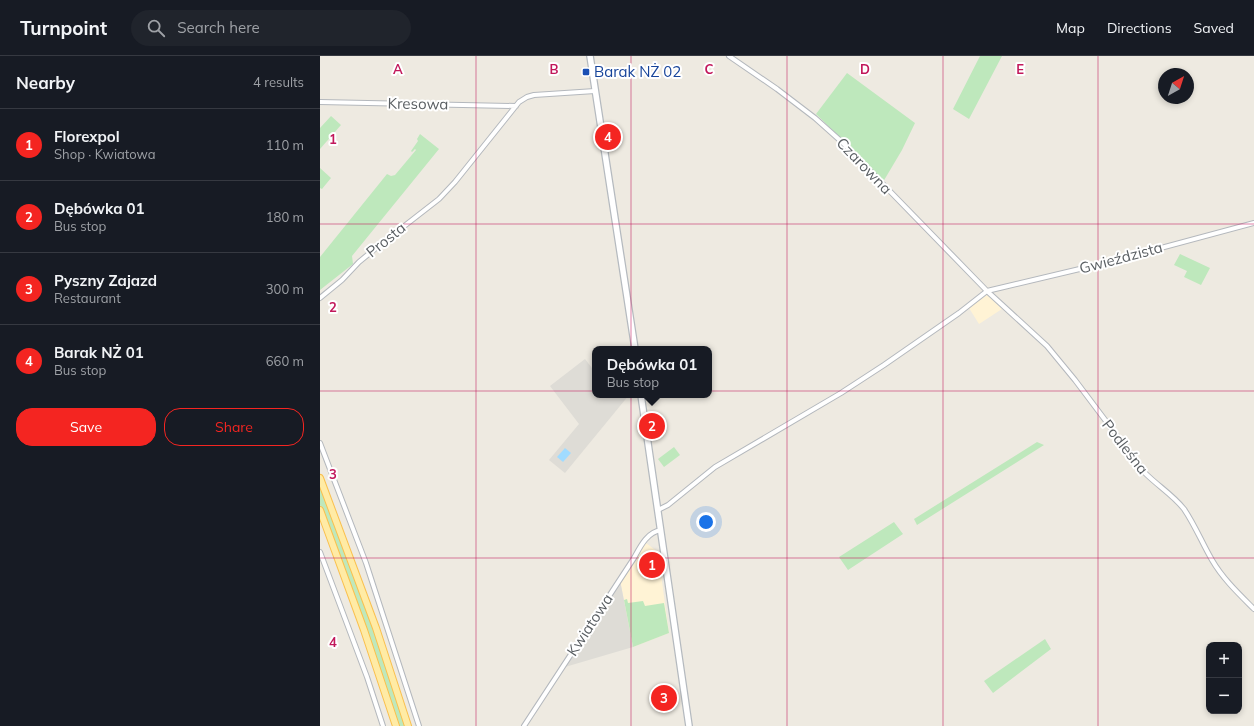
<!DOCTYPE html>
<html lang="en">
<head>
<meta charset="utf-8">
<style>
	body { margin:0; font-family:Mulish,sans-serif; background:#20242c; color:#f1f3f6 }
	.controls { position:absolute; right:12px; bottom:12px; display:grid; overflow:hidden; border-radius:8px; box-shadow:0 2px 6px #0003 }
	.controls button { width:36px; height:36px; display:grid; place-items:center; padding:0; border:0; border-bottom:1px solid #363941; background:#171b24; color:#f1f3f6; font:20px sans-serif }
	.compass { position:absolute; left:838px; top:12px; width:36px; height:36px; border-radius:50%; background:#171b24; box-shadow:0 2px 6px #0003; rotate:39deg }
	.you { position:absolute; left:386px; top:466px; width:14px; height:14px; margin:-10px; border:3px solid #fff; border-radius:50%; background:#1a73e8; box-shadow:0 0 0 6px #1a73e833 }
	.badge { display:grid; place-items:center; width:26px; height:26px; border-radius:50%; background:#f42521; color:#fff; font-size:13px; font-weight:700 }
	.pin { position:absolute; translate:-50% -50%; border:2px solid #fff; box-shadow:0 1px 4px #0006 }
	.popup { position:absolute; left:272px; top:290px; width:120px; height:52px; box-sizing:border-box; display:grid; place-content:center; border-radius:8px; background:#171b24; filter:drop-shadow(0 1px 3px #0005); font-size:13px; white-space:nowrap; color:#9ea1a6 }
	.popup b { font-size:15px; color:#f1f3f6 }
	.popup::after { content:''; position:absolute; left:50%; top:100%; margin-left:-8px; border:8px solid transparent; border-top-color:#171b24 }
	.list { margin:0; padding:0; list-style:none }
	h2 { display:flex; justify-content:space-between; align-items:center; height:52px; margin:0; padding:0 16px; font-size:17px }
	h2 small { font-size:13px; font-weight:400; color:#9ea1a6 }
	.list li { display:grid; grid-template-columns:26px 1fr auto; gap:12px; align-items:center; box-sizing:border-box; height:72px; padding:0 16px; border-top:1px solid #363941 }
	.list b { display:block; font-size:15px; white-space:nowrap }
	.list p { margin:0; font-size:13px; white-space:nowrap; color:#9ea1a6 }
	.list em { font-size:13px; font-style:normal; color:#9ea1a6 }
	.actions { display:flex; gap:8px; padding:12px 16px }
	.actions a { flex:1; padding:9px 0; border:1px solid #f42521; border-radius:16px; text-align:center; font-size:14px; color:#f42521 }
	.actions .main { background:#f42521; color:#fff }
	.icon { flex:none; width:22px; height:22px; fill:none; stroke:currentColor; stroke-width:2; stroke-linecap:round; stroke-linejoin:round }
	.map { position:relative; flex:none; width:934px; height:670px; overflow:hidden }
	header { display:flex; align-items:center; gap:24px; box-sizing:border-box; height:56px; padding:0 20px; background:#171b24; border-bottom:1px solid #363941 }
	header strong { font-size:19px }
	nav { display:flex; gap:22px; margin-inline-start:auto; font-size:14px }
	.search { width:280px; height:36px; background:#20242c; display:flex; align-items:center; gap:10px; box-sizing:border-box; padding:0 14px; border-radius:22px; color:#9ea1a6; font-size:15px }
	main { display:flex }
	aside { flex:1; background:#171b24 }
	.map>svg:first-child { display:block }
	.commercial { fill:#fff3d5 }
	.industrial { fill:#dedcd6 }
	.green { fill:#bee8bc }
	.water { fill:#a0dbff }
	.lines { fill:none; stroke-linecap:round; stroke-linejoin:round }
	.street-casing { stroke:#b4b8bd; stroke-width:6 }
	.secondary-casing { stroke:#b5babf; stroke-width:8 }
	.primary-casing { stroke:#fac04e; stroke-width:8 }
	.street { stroke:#fff; stroke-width:4 }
	.secondary { stroke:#fff; stroke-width:5.5 }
	.primary { stroke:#ffeba5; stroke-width:6 }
	.grid { fill:none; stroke:#c2185b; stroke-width:1; stroke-opacity:0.55 }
	.transit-dot { fill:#1a4fb4; stroke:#fff; stroke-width:1.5 }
	.labels { text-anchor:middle; stroke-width:4; stroke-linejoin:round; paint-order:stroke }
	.transit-label { font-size:15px; fill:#164399; stroke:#fff; text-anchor:start }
	.street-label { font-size:15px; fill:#5a5f63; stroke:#fff }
	.grid-label { font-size:13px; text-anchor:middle; font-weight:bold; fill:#c2185b; stroke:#fff; stroke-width:4; stroke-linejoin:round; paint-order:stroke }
</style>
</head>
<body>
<header>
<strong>Turnpoint</strong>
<div class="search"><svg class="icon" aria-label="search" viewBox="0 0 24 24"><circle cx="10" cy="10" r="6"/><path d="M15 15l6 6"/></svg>Search here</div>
<nav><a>Map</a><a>Directions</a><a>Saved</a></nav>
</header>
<main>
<aside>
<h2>Nearby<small>4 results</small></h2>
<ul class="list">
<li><span class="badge">1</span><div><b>Florexpol</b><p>Shop · Kwiatowa</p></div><em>110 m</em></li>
<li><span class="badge">2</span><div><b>Dębówka 01</b><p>Bus stop</p></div><em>180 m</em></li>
<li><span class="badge">3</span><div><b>Pyszny Zajazd</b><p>Restaurant</p></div><em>300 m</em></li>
<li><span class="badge">4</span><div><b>Barak NŻ 01</b><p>Bus stop</p></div><em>660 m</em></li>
</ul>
<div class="actions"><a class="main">Save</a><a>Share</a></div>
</aside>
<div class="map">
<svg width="934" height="670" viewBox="0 0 934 670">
	<rect width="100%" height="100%" fill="#eeeae1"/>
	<!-- commercial -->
	<path class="commercial" d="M667 239 682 253 659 268 649 252Z
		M326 487 338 496 349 577 313 591 300 524Z"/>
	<!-- industrial -->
	<path class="industrial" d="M265 303 275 316V339H309L245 417 229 404 259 368 230 330Z
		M300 524 313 591 245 611 252 601Z"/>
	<!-- green -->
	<path class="green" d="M660 0H682L649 63 633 53Z
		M527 17 595 67 582 94 563 126 548 109 496 58Z
		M11 60 21 69 0 93V72Z
		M100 78 119 93 32 200 33 208 0 234V201L67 118 71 120 75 119 96 94 95 93 92 96 91 95 98 85 97 83Z
		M0 112 11 122 2 133 0 132Z
		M860 198 890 212 881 229 864 221 867 215 854 209Z
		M717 386 724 389 597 469 594 463Z
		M354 391 360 399 344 411 338 403Z
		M0 429C30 509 60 589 85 670H78L47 575 0 449Z
		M574 466 583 478 528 514 519 501Z
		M307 543 308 547 323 545 325 550 344 547 349 577 313 591 304 544Z
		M725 583 731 593 673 637 664 625Z"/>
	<!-- water -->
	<path class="water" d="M245 392 251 397 243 406 237 401Z"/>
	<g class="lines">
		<!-- street casing -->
		<g class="street-casing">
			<path id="street" d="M409 0 457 33 495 62 523 87 667 235 727 290 755 324 825 417C838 430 853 439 864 453 875 469 882 487 892 504 903 523 919 538 934 553
				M0 46 196 50
				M0 242 22 224 39 206 56 192 119 143 135 126 199 46 207 41 214 39 275 35
				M0 387 46 507 99 670
				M338 454 348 449 395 411 521 337 564 309 639 257 667 235 785 207 934 167
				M0 496 47 621 63 670
				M204 670 314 502C320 491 327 476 341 474"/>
		</g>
		<!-- secondary casing -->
		<g class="secondary-casing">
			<path id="secondary" d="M270 0 315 293
				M321 339 369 670"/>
		</g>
		<!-- primary casing -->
		<g class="primary-casing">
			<path id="primary" d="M0 422 56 572 88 670
				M0 454 44 574 76 670"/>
		</g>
		<!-- street -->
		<use href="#street" class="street"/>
		<!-- secondary -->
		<use href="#secondary" class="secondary"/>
		<!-- primary -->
		<use href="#primary" class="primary"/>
	</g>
	<!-- grid -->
	<path class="grid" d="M156 0V670M311 0V670M467 0V670M623 0V670M778 0V670M0 168H934M0 335H934M0 502H934"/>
	<!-- markers -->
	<rect class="transit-dot" x="262" y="12" width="8" height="8" rx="2"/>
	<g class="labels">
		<!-- transit labels -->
		<g class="transit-label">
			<text x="274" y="21">Barak NŻ 02</text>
		</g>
		<!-- street labels -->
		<g class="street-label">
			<text transform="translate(98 48) rotate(1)" y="5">Kresowa</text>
			<text transform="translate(544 110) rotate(46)" y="5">Czarowna</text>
			<text transform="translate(66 184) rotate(-39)" y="5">Prosta</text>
			<text transform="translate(801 202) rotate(-15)" y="5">Gwieździsta</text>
			<text transform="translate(805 391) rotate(52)" y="5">Podleśna</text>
			<text transform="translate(270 569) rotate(-57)" y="5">Kwiatowa</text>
		</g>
	</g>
	<g class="grid-label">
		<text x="78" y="18">A</text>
		<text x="234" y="18">B</text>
		<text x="389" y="18">C</text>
		<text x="545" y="18">D</text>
		<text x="700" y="18">E</text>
		<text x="13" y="88">1</text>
		<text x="13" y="256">2</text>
		<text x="13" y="423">3</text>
		<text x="13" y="591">4</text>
	</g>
</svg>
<div class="controls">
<button>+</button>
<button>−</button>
</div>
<svg class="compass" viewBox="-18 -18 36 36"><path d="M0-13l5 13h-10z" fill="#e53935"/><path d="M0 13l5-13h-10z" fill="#9ea1a6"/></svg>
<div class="you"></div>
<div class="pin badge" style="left:332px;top:509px">1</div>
<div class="pin badge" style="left:332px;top:370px">2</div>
<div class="popup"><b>Dębówka 01</b>Bus stop</div>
<div class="pin badge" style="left:344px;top:642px">3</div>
<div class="pin badge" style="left:288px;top:81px">4</div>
</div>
</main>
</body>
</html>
